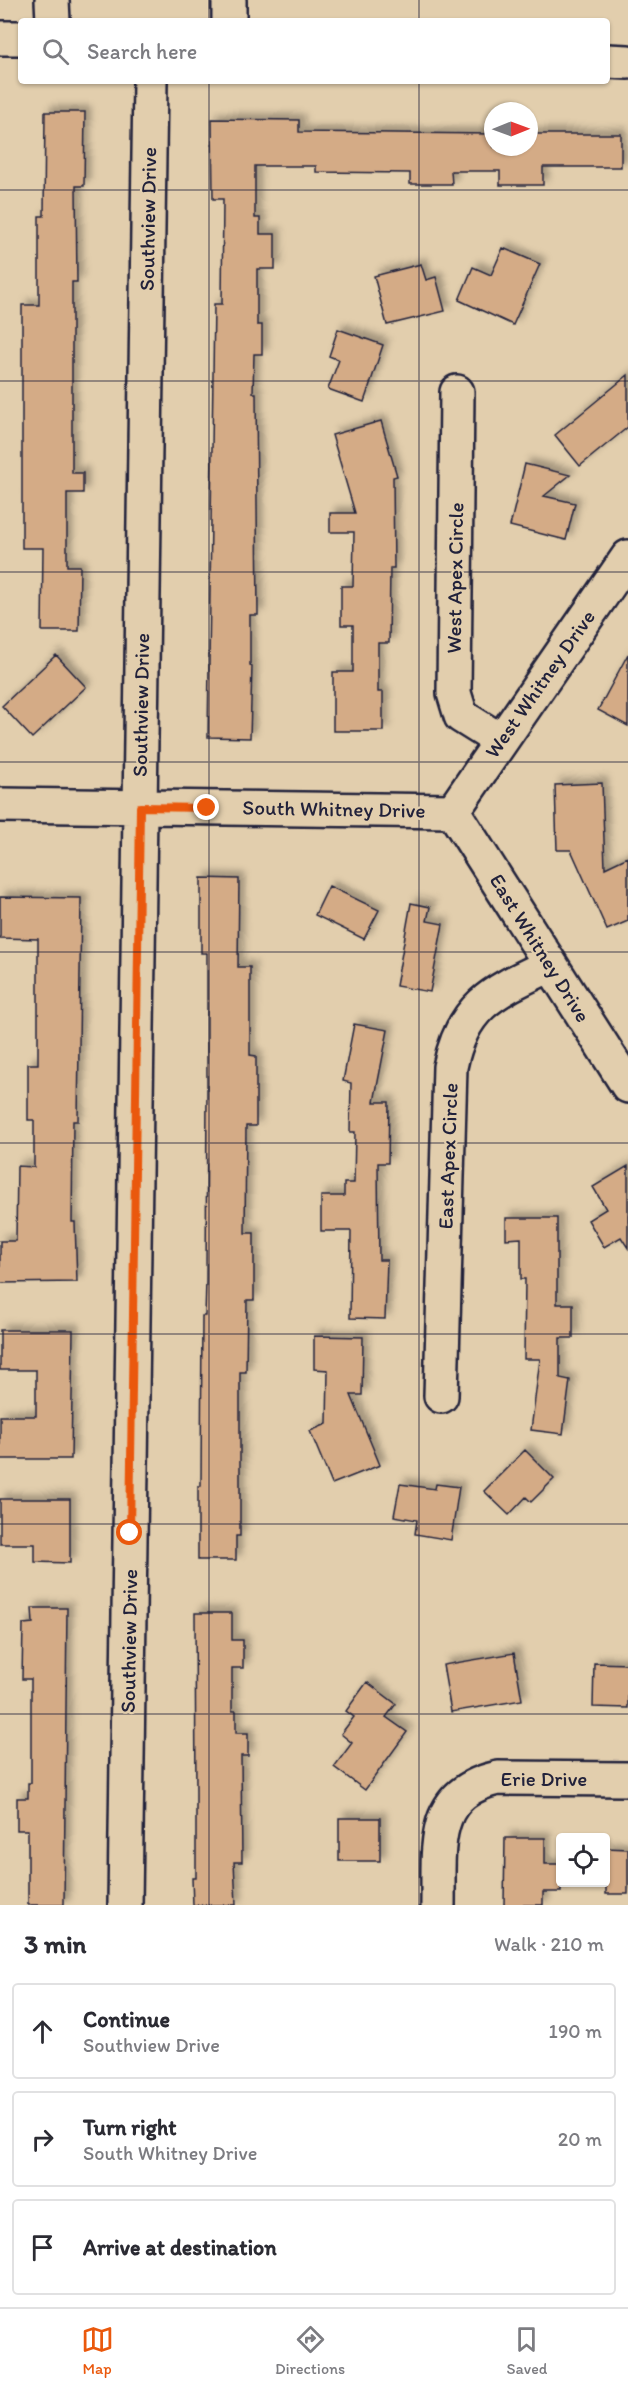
<!DOCTYPE html>
<html lang="en">
<head>
<meta charset="utf-8">
<style>
	body { margin:0; font-family:Itim,sans-serif; background:#f2f2f3; color:#2b2b33 }
	.controls { position:absolute; right:18px; bottom:18px; display:grid; overflow:hidden; border-radius:6px; box-shadow:0 2px 4px #0004 }
	.controls button { width:54px; height:54px; display:grid; place-items:center; padding:0; border:0; border-bottom:2px solid #e1e1e2; background:#fff; color:#2b2b33; font:30px sans-serif }
	.compass { position:absolute; left:484px; top:102px; width:54px; height:54px; border-radius:50%; background:#fff; box-shadow:0 2px 4px #0004; rotate:89deg }
	.stop { position:absolute; width:18px; height:18px; margin:-14px; border:4px solid #ea580c; border-radius:50%; background:#fff }
	.stop.end { background:#ea580c; border-color:#fff; box-shadow:0 2px 6px #0008 }
	.list { margin:0; padding:0; list-style:none }
	h2 { display:flex; justify-content:space-between; align-items:center; height:78px; margin:0; padding:0 24px; font-size:26px }
	h2 small { font-size:20px; font-weight:400; color:#7c7c81 }
	.list li { display:grid; grid-template-columns:39px 1fr auto; gap:18px; align-items:center; box-sizing:border-box; height:96px; margin:0 12px 12px; padding:0 12px; border:2px solid #e1e1e2; border-radius:6px }
	.list b { display:block; font-size:22px; white-space:nowrap }
	.list p { margin:0; font-size:20px; white-space:nowrap; color:#7c7c81 }
	.list em { font-size:20px; font-style:normal; color:#7c7c81 }
	.icon { flex:none; width:33px; height:33px; fill:none; stroke:currentColor; stroke-width:2; stroke-linecap:round; stroke-linejoin:round }
	.map { position:relative; flex:none; width:628px; height:1905px; overflow:hidden }
	.search { position:absolute; background:#fff; box-shadow:0 2px 4px #0004; left:18px; right:18px; top:18px; height:66px; display:flex; align-items:center; gap:15px; box-sizing:border-box; padding:0 21px; border-radius:6px; color:#7c7c81; font-size:22px }
	.sheet { height:402px; background:#fff }
	nav { display:flex; justify-content:space-around; align-items:center; box-sizing:border-box; height:84px; border-top:2px solid #e1e1e2; background:#fff; font-size:16px; color:#7c7c81 }
	nav a { display:grid; justify-items:center; gap:3px }
	nav .on { color:#ea580c }
	.map>svg:first-child { display:block }
	.building { fill:#d4ab86; stroke:#22223b; stroke-width:1.5; filter:url(#shadow) }
	.lines { fill:none; stroke-linecap:round; stroke-linejoin:round }
	.minor-casing { stroke:#22223b; stroke-width:38 }
	.minor { stroke:#e2cead; stroke-width:33 }
	.route { stroke:#ea580c; stroke-width:8 }
	.grid { fill:none; stroke:#22223b; stroke-width:1.5; stroke-opacity:0.55 }
	.labels { text-anchor:middle; stroke-width:4.5; stroke-linejoin:round; paint-order:stroke }
	.street-label { font-size:21px; fill:#22223b; stroke:#e2cead }
</style>
</head>
<body>
<div class="map">
<svg width="628" height="1905" viewBox="0 0 628 1905">
	<defs>
		<filter id="shadow"><feDropShadow dx="5.5" dy="-5.5" stdDeviation="3" flood-color="#0004"/></filter>
	</defs>
	<rect width="100%" height="100%" fill="#e2cead"/>
	<filter id="ink" filterUnits="userSpaceOnUse"><feTurbulence type="fractalNoise" baseFrequency=".0167" numOctaves="2"/><feDisplacementMap in="SourceGraphic" scale="12" xChannelSelector="R" yChannelSelector="G"/><feConvolveMatrix kernelMatrix="1 2 1 2 8 2 1 2 1" color-interpolation-filters="sRGB"/></filter>
	<g filter="url(#ink)">
		<!-- building -->
		<path class="building" d="M45 112H85L84 186H76L77 282H72V473H83V493H67V566H80L79 631H42L43 548H22V305H39V216H44Z
			M212 119 299 120V132L493 134V147H529V134H621V167H543V185H500V171H451L452 184H410V173L316 172V166H255V218H260V234H275V269H257V325H262V354H254L253 393H256L258 615H250V665L252 666 250 738 208 737 214 304H222L223 199H213Z
			M503 248 540 264 513 325 459 300 473 267 491 275Z
			M421 264 426 280 436 277 445 311 387 325 374 276Z
			M338 329 383 345 364 402 328 389 339 360 329 356Z
			M628 375V427L580 466 555 435Z
			M381 421 397 476 393 477 394 568H390L389 643H378V692H383V731H333V672H353V625H341V586H353L354 532H330V513H355L332 435Z
			M525 464 570 475 544 496 575 503 566 540 510 526Z
			M628 654V726L598 710Z
			M56 655 86 687 32 738 2 706Z
			M602 783 605 868 628 857V921L607 930 571 850H557L555 785Z
			M201 878 239 879 238 967H250V1055L256 1056V1126H246L245 1233H254V1300H247L246 1372H240V1536H236V1560H198V1486H201L202 1316H205L206 1281 207 1087V953H201Z
			M329 886 379 910 364 939 315 915Z
			M0 897 81 898 78 1121H73L72 1222H75L77 1282 0 1283V1241H16L17 1166 34 1167V1120H28V1064H38V939L0 938Z
			M411 903 430 907 427 921 443 924 430 992 396 986Z
			M354 1024 388 1030 374 1102H389L388 1163H378L379 1260H387L385 1319 350 1318 351 1231H321V1196H344V1183H354L355 1132H350L351 1083 343 1081Z
			M628 1166V1248L621 1237 604 1247 588 1220 606 1209 593 1187Z
			M506 1218H557V1304H573V1338H560V1378L570 1380 563 1434 531 1430 540 1359H524L525 1279H521V1238L506 1239Z
			M0 1330H73L71 1459H0V1416H36V1370H0Z
			M314 1336 363 1337 362 1395H351L380 1465 332 1484 310 1431 327 1424 328 1370 314 1369Z
			M525 1450 554 1479 531 1502 526 1497 509 1515 484 1491Z
			M400 1484 435 1489 436 1484 459 1487 451 1540 415 1534 417 1520 394 1516Z
			M0 1499H70V1563L35 1562V1544H0Z
			M32 1608H67L64 1905H28V1830H17V1798H28V1783H31V1679H22L23 1624 33 1623Z
			M195 1613H232V1640H243V1668H232V1711H236V1733H248V1756H241L242 1862H234L236 1905H193L192 1878H196V1794Z
			M514 1653 522 1700 451 1712 443 1665Z
			M594 1663 628 1664V1708L593 1707Z
			M367 1682 396 1704 386 1717 407 1732 365 1790 334 1767 352 1743 341 1734 354 1717 346 1711Z
			M339 1818H380V1861H339Z
			M505 1838H545V1864H561V1892H543V1905H504Z
			M606 1848 628 1849V1894H606Z"/>
		<g class="lines">
			<!-- minor casing -->
			<g class="minor-casing">
				<path id="minor" d="M52 0 53 21
					M229 0V21
					M0 38H21
					M607 61 628 62
					M457 392 454 693 461 716 501 741
					M0 805 453 811
					M453 811 628 1086
					M453 811 628 557
					M441 1396 450 1067C463 1003 496 991 550 965
					M125 1905 150 81
					M438 1905C439 1848 429 1793 498 1778L628 1779"/>
			</g>
			<!-- minor -->
			<use href="#minor" class="minor"/>
		</g>
	</g>
	<g class="lines" filter="url(#ink)">
		<!-- route -->
		<path class="route" d="M130 1533 140 807 207 808"/>
	</g>
	<!-- grid -->
	<path class="grid" d="M209 0V21M419 0V21M209 81V1905M419 81V1905M0 190H628M0 381H628M0 572H628M0 762H628M0 952H628M0 1143H628M0 1334H628M0 1524H628M0 1714H628"/>
	<g class="labels">
		<!-- street labels -->
		<g class="street-label">
			<text transform="translate(148 219) rotate(-89)" y="7">Southview Drive</text>
			<text transform="translate(455 578) rotate(-89)" y="7">West Apex Circle</text>
			<text transform="translate(540 684) rotate(-55)" y="7">West Whitney Drive</text>
			<text transform="translate(141 705) rotate(-89)" y="7">Southview Drive</text>
			<text transform="translate(334 809) rotate(1)" y="7">South Whitney Drive</text>
			<text transform="translate(540 948) rotate(58)" y="7">East Whitney Drive</text>
			<text transform="translate(448 1156) rotate(-88)" y="7">East Apex Circle</text>
			<text transform="translate(129 1641) rotate(-89)" y="7">Southview Drive</text>
			<text x="544" y="1786">Erie Drive</text>
		</g>
	</g>
</svg>
<div class="controls">
<button><svg class="icon" aria-label="locate" viewBox="0 0 24 24"><circle cx="12" cy="12" r="6"/><path d="M12 2v4M12 18v4M2 12h4M18 12h4"/></svg></button>
</div>
<svg class="compass" viewBox="-18 -18 36 36"><path d="M0-13l5 13h-10z" fill="#e53935"/><path d="M0 13l5-13h-10z" fill="#7c7c81"/></svg>
<div class="stop" style="left:130px;top:1533px"></div>
<div class="stop end" style="left:207px;top:808px"></div>
<div class="search"><svg class="icon" aria-label="search" viewBox="0 0 24 24"><circle cx="10" cy="10" r="6"/><path d="M15 15l6 6"/></svg>Search here</div>
</div>
<section class="sheet">
<h2>3 min<small>Walk · 210 m</small></h2>
<ul class="list">
<li><svg class="icon" aria-label="ahead" viewBox="0 0 24 24"><path d="M12 20V5M6 11l6-6 6 6"/></svg><div><b>Continue</b><p>Southview Drive</p></div><em>190 m</em></li>
<li><svg class="icon" aria-label="right" viewBox="0 0 24 24"><path d="M7 20v-9h11M14 6l5 5-5 5"/></svg><div><b>Turn right</b><p>South Whitney Drive</p></div><em>20 m</em></li>
<li><svg class="icon" aria-label="arrive" viewBox="0 0 24 24"><path d="M6 21V4h12l-3 4 3 4H6"/></svg><div><b>Arrive at destination</b></div></li>
</ul>
</section>
<nav>
<a class="on"><svg class="icon" aria-label="map" viewBox="0 0 24 24"><path d="M3 6l6-2 6 2 6-2v14l-6 2-6-2-6 2zM9 4v14M15 6v14"/></svg>Map</a>
<a><svg class="icon" aria-label="directions" viewBox="0 0 24 24"><path d="M12 3l9 9-9 9-9-9zM9 14v-3h6M13 9l2 2-2 2"/></svg>Directions</a>
<a><svg class="icon" aria-label="saved" viewBox="0 0 24 24"><path d="M7 4h10v16l-5-4-5 4z"/></svg>Saved</a>
</nav>
</body>
</html>
